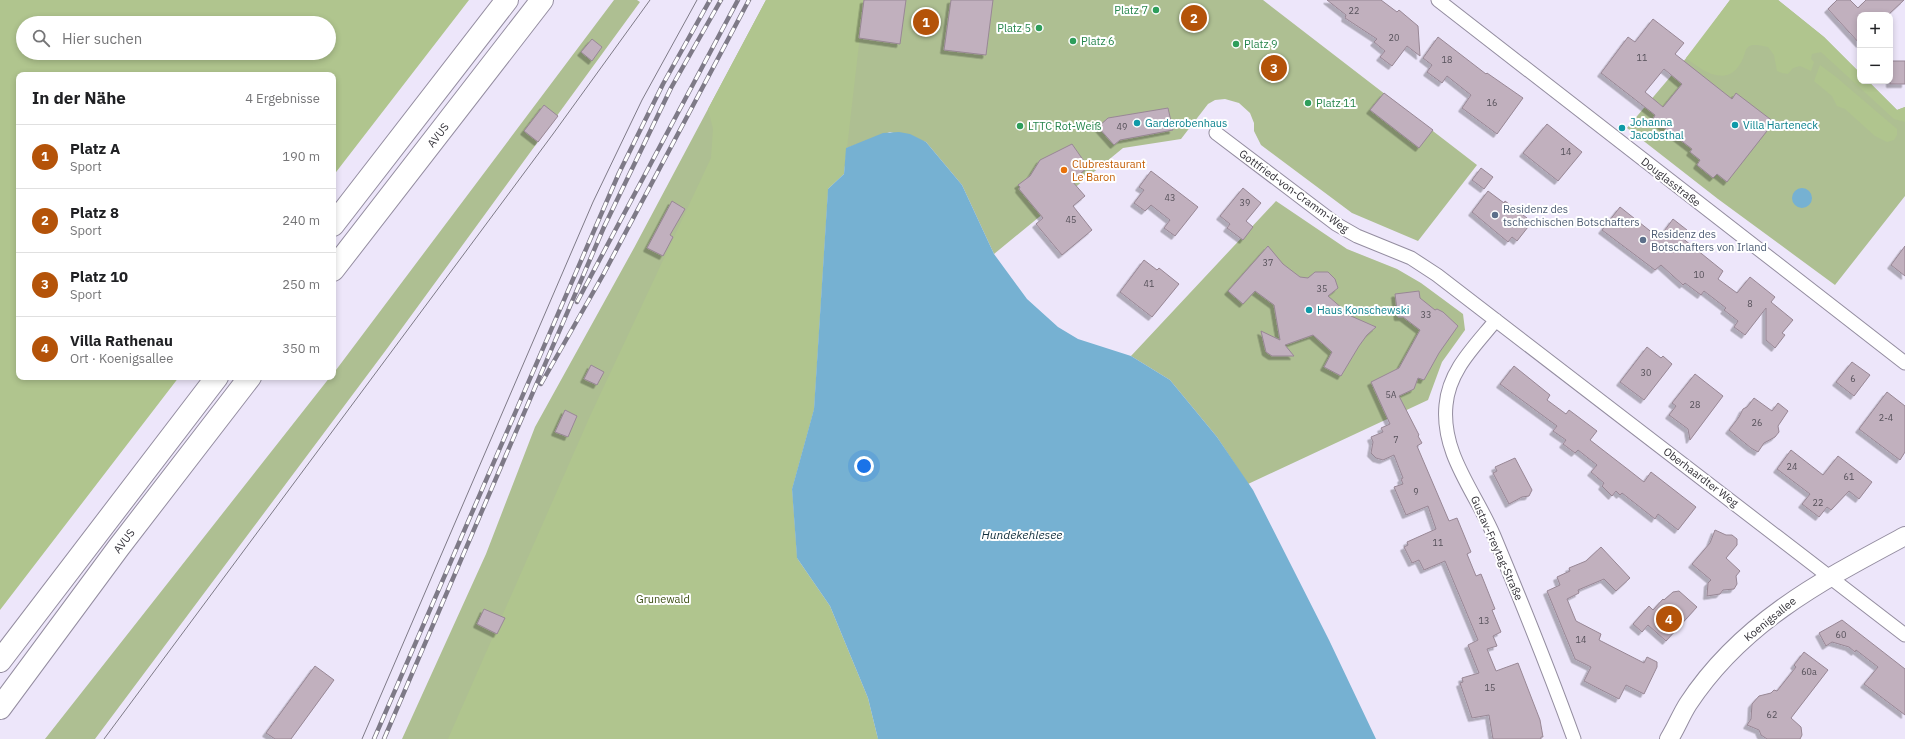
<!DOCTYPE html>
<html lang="de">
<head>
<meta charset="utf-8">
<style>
	body { margin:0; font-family:"IBM Plex Sans",sans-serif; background:#f2f2f2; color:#202124 }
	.controls { position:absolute; right:12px; top:12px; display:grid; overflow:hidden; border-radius:8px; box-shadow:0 2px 6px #0003 }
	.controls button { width:36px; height:36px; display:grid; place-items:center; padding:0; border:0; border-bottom:1px solid #e0e0e0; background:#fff; color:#202124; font:20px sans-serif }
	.you { position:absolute; left:864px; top:466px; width:14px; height:14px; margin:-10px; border:3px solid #fff; border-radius:50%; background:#1a73e8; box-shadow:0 0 0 6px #1a73e833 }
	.badge { display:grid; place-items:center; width:26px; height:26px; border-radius:50%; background:#b45309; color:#fff; font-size:13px; font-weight:700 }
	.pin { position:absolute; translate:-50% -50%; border:2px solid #fff; box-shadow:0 1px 4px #0006 }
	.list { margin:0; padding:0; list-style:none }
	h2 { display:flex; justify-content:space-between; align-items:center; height:52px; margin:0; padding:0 16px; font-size:17px }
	h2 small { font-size:13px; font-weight:400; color:#757577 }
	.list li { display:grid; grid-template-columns:26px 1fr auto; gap:12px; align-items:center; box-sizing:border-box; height:64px; padding:0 16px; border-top:1px solid #e0e0e0 }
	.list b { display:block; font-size:15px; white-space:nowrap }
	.list p { margin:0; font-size:13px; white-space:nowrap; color:#757577 }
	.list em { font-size:13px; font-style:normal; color:#757577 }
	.icon { flex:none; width:22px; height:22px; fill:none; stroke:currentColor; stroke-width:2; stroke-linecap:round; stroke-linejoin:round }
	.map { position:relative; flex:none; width:1905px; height:739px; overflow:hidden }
	.search { position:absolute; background:#fff; box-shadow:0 2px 6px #0003; left:16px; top:16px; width:320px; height:44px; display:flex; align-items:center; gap:10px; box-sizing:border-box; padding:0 14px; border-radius:22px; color:#757577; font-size:15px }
	.panel { position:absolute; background:#fff; box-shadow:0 2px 6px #0003; left:16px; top:72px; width:320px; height:308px; border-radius:8px }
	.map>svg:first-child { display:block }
	.green { fill:#aebf92 }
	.forest { fill:#b0c58e; fill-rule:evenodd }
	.water { fill:#76b1d2 }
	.building { fill:#c1b0be; stroke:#988795; fill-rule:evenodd; filter:url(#shadow) }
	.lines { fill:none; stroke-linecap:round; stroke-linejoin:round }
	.minor-casing { stroke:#948da0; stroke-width:15 }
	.secondary-casing { stroke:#948da0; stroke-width:20 }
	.motorway-casing { stroke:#948da0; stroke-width:24 }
	.minor { stroke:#fff; stroke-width:13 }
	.secondary { stroke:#fff; stroke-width:18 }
	.motorway { stroke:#fff; stroke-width:22 }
	.tram { stroke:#7e7a87; stroke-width:1 }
	.rail-casing { stroke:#7e7a87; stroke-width:4.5 }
	.rail { stroke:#fff; stroke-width:3; stroke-dasharray:9; stroke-linecap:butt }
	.leisure-dot { fill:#2e9e5b; stroke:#fff; stroke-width:1.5 }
	.culture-dot { fill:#0f9aa8; stroke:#fff; stroke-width:1.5 }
	.food-dot { fill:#e8710a; stroke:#fff; stroke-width:1.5 }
	.service-dot { fill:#5c6f8a; stroke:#fff; stroke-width:1.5 }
	.labels { text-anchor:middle; stroke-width:4; stroke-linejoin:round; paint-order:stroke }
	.number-label { font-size:9px; fill:#56515a }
	.leisure-label { font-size:11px; fill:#27864d; stroke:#fff; text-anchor:start }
	.culture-label { font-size:11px; fill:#0d838f; stroke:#fff; text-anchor:start }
	.street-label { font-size:11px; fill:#333138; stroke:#fff }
	.food-label { font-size:11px; fill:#c56008; stroke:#fff; text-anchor:start }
	.service-label { font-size:11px; fill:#4e5e75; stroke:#fff; text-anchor:start }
	.park-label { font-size:11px; fill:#3d4f14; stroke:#fff }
	.water-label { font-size:12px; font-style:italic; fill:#13303e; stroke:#fff }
</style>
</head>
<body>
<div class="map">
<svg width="1905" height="739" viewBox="0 0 1905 739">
	<defs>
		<filter id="shadow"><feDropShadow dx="-3.5" dy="3.5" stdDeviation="0" flood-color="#0004"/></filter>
	</defs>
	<rect width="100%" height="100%" fill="#ede6fa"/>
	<!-- green -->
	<path class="green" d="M614 0H637L640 2 386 350 95 739H45L330 377H333V374Z
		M766 0H1263L1477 165 1418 241 1352 213 1261 145 1254 131V123L1250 113 1239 103 1225 99 1215 100 1208 104 1181 139 1123 148 994 254 962 185 926 142 890 132 847 148 828 189 814 409 792 489 797 558 878 739H402L486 554 535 427 634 248Z
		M1730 0H1778L1824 37 1860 73V81H1868L1897 110 1905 107V196L1835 285 1718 199 1627 128 1698 44Z
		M1276 201 1347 249 1397 269 1421 283 1463 314 1465 330 1442 362 1428 400 1248 484 1217 437 1170 380 1131 356Z"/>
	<!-- forest -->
	<path class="forest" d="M0 0H469L333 176V75H19V377H179L0 610ZM23 23H329V53H23Z
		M766 0H864L844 174 828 189 814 409 792 489 797 558 830 606 868 698 878 739H448L591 414 711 158 713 129 708 109Z
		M1730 0H1778L1824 37 1860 73V81H1868L1897 110 1905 107V122L1894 119 1821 52 1812 54 1811 59 1814 62 1811 71 1800 66 1793 68 1788 74 1782 73 1777 71 1774 55 1768 47C1739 40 1750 52 1738 67 1723 87 1699 68 1686 58Z
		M1820 65 1836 77 1897 129V135L1894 140 1887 142 1875 136 1845 109 1837 106 1832 96 1814 81Z"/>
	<!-- water -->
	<path class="water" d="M899 132 910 134 926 142 962 185 994 254 1027 299 1058 327 1078 339 1131 356 1170 380 1217 437 1253 490 1329 640 1376 739H878L868 698 830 606 797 558 792 489 814 409 828 189 844 174 846 148 883 133Z
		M1792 198a10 10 0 1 1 20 0a10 10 0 1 1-20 0Z"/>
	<!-- building -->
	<path class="building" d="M864 0H906L900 44 859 38Z
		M951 0H993L986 55 944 50Z
		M1327 0H1381L1397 12 1399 10 1418 26 1420 56 1407 46 1392 66 1380 57 1385 51 1374 42 1377 39 1345 18 1346 15Z
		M1837 0H1850L1858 8 1866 0H1904L1888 15H1860V44L1828 9Z
		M1653 19 1684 43 1675 54 1732 99 1736 93 1774 122 1727 182 1717 174 1713 178 1697 165 1700 160 1690 152 1692 149 1653 119 1655 115 1601 73 1628 37 1635 42ZM1664 69 1682 84 1663 107 1645 92Z
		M1438 37 1486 74 1487 73 1523 98 1497 134 1462 108 1471 95 1447 76 1442 83 1427 72 1432 65 1423 58Z
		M592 39 602 47 592 61 581 52Z
		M1890 61H1905V84H1890Z
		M1384 93 1433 130 1419 148 1370 110Z
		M544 105 558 116 538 142 524 131Z
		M1168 108 1173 130 1120 140 1114 145 1098 127 1108 118Z
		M1547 124 1582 152 1558 181 1523 153Z
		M1072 144 1088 167 1072 181 1085 196 1073 206 1092 230 1062 255 1036 224 1043 218 1019 189 1020 187 1018 185 1030 176 1040 160Z
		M1481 168 1493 177 1484 189 1472 180Z
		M1151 171 1198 207 1175 236 1164 228 1170 220 1151 205 1145 211 1134 203 1144 190 1139 187Z
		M1243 188 1261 203 1246 221 1253 227 1243 240 1227 228 1230 224 1220 216Z
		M1488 191 1504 203 1505 201 1527 218 1523 223 1528 227 1517 241 1512 237 1508 242 1472 212Z
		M672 201 685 209 670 235 673 237 663 256 647 248Z
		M1620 207 1659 238 1673 219 1687 230 1681 237 1723 271 1718 279 1737 293 1750 277 1775 297 1771 302 1793 320 1782 333 1785 335 1775 348 1766 340V308L1745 335 1734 327 1738 321 1724 310 1726 308 1704 291 1701 295 1685 283 1683 285 1661 265 1655 270 1602 230Z
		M1268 246 1283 264 1300 277 1308 278 1315 272H1328L1335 279 1338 288 1328 296 1351 316 1376 327 1367 335 1359 346 1341 376 1324 367 1332 352 1313 335 1285 345 1294 356H1272L1266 352 1261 331 1280 340 1274 305 1255 291 1243 304 1228 291Z
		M1905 246V276L1891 265Z
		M1144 260 1157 270 1159 268 1179 284 1152 317 1120 292Z
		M1419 291 1420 298 1435 310 1437 309 1443 312 1458 326 1439 353 1424 380 1418 378 1414 389 1399 396 1419 435 1418 436 1422 443 1417 446 1449 521 1457 518 1471 552 1467 554 1476 576 1481 574 1495 609 1492 610 1501 632 1493 636 1497 646 1487 649 1496 671 1518 663 1540 720 1543 737H1541V739H1493L1489 715 1472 718 1460 683 1463 682 1462 678 1479 673 1468 645 1478 640 1445 561 1424 570 1419 560 1412 563 1404 547 1408 545 1407 542 1436 529 1428 506 1406 515 1394 487 1403 484 1401 479 1403 478 1394 455 1383 460 1376 458 1371 453 1373 442 1371 437 1383 432 1381 428 1390 424 1371 382 1399 368 1420 330 1403 317H1398L1395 294Z
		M1647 347 1661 358 1663 356 1672 364 1644 400 1620 382Z
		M1852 362 1870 375 1854 396 1836 382Z
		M591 365 604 372 597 385 584 379Z
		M1514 366 1550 395 1547 400 1566 414 1569 410 1597 431 1590 440 1630 471 1644 482 1651 472 1696 507 1678 530 1658 514 1655 519 1622 493 1620 495 1616 491 1612 496 1602 486 1604 483 1591 472 1597 465 1578 450 1575 453 1563 444 1566 440 1553 431 1557 426 1500 384Z
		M1695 374 1723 396 1690 440 1688 429 1669 415 1676 406 1672 403Z
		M1887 392 1905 406V452L1900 460 1859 429Z
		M1754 398 1772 411 1778 403 1788 411 1778 426 1779 432 1775 437 1764 443 1758 452 1751 448 1729 430 1739 417 1743 409 1747 407Z
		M565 410 577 416 568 437 555 432Z
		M1791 450 1823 475 1838 456 1872 482 1859 499 1849 491 1831 510 1827 507 1819 517 1802 504 1810 494 1777 469Z
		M1515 458 1532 490 1529 496 1522 497 1509 504 1493 473 1497 471 1495 467Z
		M1715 530 1726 535H1732L1737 539V545L1726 558 1740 571 1736 576 1737 584 1734 589 1723 590 1720 594 1707 596 1708 583 1711 580 1692 564 1710 543Z
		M1601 547 1630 578 1616 591 1604 579 1578 590 1579 593 1567 599 1576 621 1601 634 1599 640 1644 663 1647 657 1657 662V667L1644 694 1626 685 1619 699 1584 681 1591 667 1575 659 1547 591 1560 585 1557 577 1570 571 1569 568 1586 561Z
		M1679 591 1697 607 1666 641 1648 625 1642 632 1633 624 1649 606 1653 610 1663 599 1664 600 1673 592Z
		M484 609 505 618 497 634 477 624Z
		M1842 620 1905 669V715L1864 684 1878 667 1856 650 1855 652 1849 647 1832 642 1826 646 1819 633Z
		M1804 652 1828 670 1791 718 1801 727 1802 735 1800 739H1767L1761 735 1759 730 1747 725 1751 719 1752 704 1759 696 1771 693 1774 690 1777 691 1796 667 1794 665Z
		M315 666 334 680 291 739H275L266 733Z"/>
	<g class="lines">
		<!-- minor casing -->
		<g class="minor-casing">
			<path id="minor" d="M1438 0 1905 363
				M1216 133 1336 224 1357 236 1411 258 1437 275 1905 635
				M1496 320C1475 346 1449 370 1446 405 1441 454 1476 493 1494 536 1522 603 1549 670 1574 739"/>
		</g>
		<!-- secondary casing -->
		<g class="secondary-casing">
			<path id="secondary" d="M1669 739C1676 728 1681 715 1688 704 1742 622 1821 581 1905 536"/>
		</g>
		<!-- motorway casing -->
		<g class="motorway-casing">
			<path id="motorway" d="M333 225 507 0
				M333 270 542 0
				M0 661 217 377
				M0 708 119 547 250 377"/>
		</g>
		<!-- minor -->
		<use href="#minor" class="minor"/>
		<!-- secondary -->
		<use href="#secondary" class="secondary"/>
		<!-- motorway -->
		<use href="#motorway" class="motorway"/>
		<!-- tram -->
		<path class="tram" d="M104 739 553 134 650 0
			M362 739 593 202 642 100 697 0"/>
		<!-- rail casing -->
		<g class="rail-casing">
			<path id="rail" d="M577 302 738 0
				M541 384 603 275 749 0
				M374 739 619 173 663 84 710 0
				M384 739 604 227 671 88 721 0"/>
		</g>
		<!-- rail -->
		<use href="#rail" class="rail"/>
	</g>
	<!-- markers -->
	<g class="leisure-dot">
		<circle cx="1156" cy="10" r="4"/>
		<circle cx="1039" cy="28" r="4"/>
		<circle cx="1073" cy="41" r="4"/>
		<circle cx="1236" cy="44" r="4"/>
		<circle cx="1308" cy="103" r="4"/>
		<circle cx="1020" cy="126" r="4"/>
	</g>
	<g class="culture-dot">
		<circle cx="1137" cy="123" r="4"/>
		<circle cx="1735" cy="125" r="4"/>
		<circle cx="1622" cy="128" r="4"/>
		<circle cx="1309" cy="310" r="4"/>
	</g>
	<circle class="food-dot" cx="1064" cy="170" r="4"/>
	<g class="service-dot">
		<circle cx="1495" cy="215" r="4"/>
		<circle cx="1643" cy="240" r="4"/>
	</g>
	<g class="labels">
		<!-- number labels -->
		<g class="number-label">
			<text x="1354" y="14">22</text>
			<text x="1394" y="41">20</text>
			<text x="1642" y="61">11</text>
			<text x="1447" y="63">18</text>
			<text x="1492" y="106">16</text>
			<text x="1122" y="130">49</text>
			<text x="1566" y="155">14</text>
			<text x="1170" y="201">43</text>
			<text x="1245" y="206">39</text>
			<text x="1071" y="223">45</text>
			<text x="1268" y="266">37</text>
			<text x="1699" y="278">10</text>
			<text x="1149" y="287">41</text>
			<text x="1322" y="292">35</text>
			<text x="1750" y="307">8</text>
			<text x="1426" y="318">33</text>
			<text x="1646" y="376">30</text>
			<text x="1853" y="382">6</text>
			<text x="1391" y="398">5A</text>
			<text x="1695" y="408">28</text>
			<text x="1886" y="421">2-4</text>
			<text x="1757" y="426">26</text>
			<text x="1396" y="443">7</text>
			<text x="1792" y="470">24</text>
			<text x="1849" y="480">61</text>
			<text x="1416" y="495">9</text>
			<text x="1818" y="506">22</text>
			<text x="1438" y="546">11</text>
			<text x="1484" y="624">13</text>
			<text x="1841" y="638">60</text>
			<text x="1581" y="643">14</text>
			<text x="1809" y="675">60a</text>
			<text x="1490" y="691">15</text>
			<text x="1772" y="718">62</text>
		</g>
		<!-- leisure labels -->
		<g class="leisure-label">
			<text x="1148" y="14" text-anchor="end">Platz 7</text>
			<text x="1031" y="32" text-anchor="end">Platz 5</text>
			<text x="1081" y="45">Platz 6</text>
			<text x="1244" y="48">Platz 9</text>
			<text x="1316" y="107">Platz 11</text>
			<text x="1028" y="130">LTTC Rot-Weiß</text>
		</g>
		<!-- culture labels -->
		<g class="culture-label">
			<text x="1630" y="126">Johanna<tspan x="1630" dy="13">Jacobsthal</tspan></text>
			<text x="1145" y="127">Garderobenhaus</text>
			<text x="1743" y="129">Villa Harteneck</text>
			<text x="1317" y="314">Haus Konschewski</text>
		</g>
		<!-- street labels -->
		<g class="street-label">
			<text transform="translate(438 135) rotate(-52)" y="4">AVUS</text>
			<text transform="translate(1671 182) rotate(38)" y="4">Douglasstraße</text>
			<text transform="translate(1294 191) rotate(36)" y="4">Gottfried-von-Cramm-Weg</text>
			<text transform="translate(1701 477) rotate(37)" y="4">Oberhaardter Weg</text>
			<text transform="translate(124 541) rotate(-53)" y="4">AVUS</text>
			<text transform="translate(1497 548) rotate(66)" y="4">Gustav-Freytag-Straße</text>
			<text transform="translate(1770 619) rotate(-39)" y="4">Koenigsallee</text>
		</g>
		<!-- food labels -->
		<g class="food-label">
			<text x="1072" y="168">Clubrestaurant<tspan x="1072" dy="13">Le Baron</tspan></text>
		</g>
		<!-- service labels -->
		<g class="service-label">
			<text x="1503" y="213">Residenz des<tspan x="1503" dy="13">tschechischen Botschafters</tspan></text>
			<text x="1651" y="238">Residenz des<tspan x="1651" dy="13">Botschafters von Irland</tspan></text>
		</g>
		<!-- park labels -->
		<g class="park-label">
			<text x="663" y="603">Grunewald</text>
		</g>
		<!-- water labels -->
		<g class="water-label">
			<text x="1022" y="539">Hundekehlesee</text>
		</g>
	</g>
</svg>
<div class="controls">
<button>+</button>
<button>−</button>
</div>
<div class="you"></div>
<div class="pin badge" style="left:926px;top:22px">1</div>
<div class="pin badge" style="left:1194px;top:18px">2</div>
<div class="pin badge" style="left:1274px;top:68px">3</div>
<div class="pin badge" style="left:1669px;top:619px">4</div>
<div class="search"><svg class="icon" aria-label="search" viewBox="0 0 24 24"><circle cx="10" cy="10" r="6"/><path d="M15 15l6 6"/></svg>Hier suchen</div>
<section class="panel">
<h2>In der Nähe<small>4 Ergebnisse</small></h2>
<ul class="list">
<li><span class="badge">1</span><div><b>Platz A</b><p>Sport</p></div><em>190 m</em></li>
<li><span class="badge">2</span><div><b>Platz 8</b><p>Sport</p></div><em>240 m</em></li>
<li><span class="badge">3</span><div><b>Platz 10</b><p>Sport</p></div><em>250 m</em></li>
<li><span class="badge">4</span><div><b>Villa Rathenau</b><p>Ort · Koenigsallee</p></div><em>350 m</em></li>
</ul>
</section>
</div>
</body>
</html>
